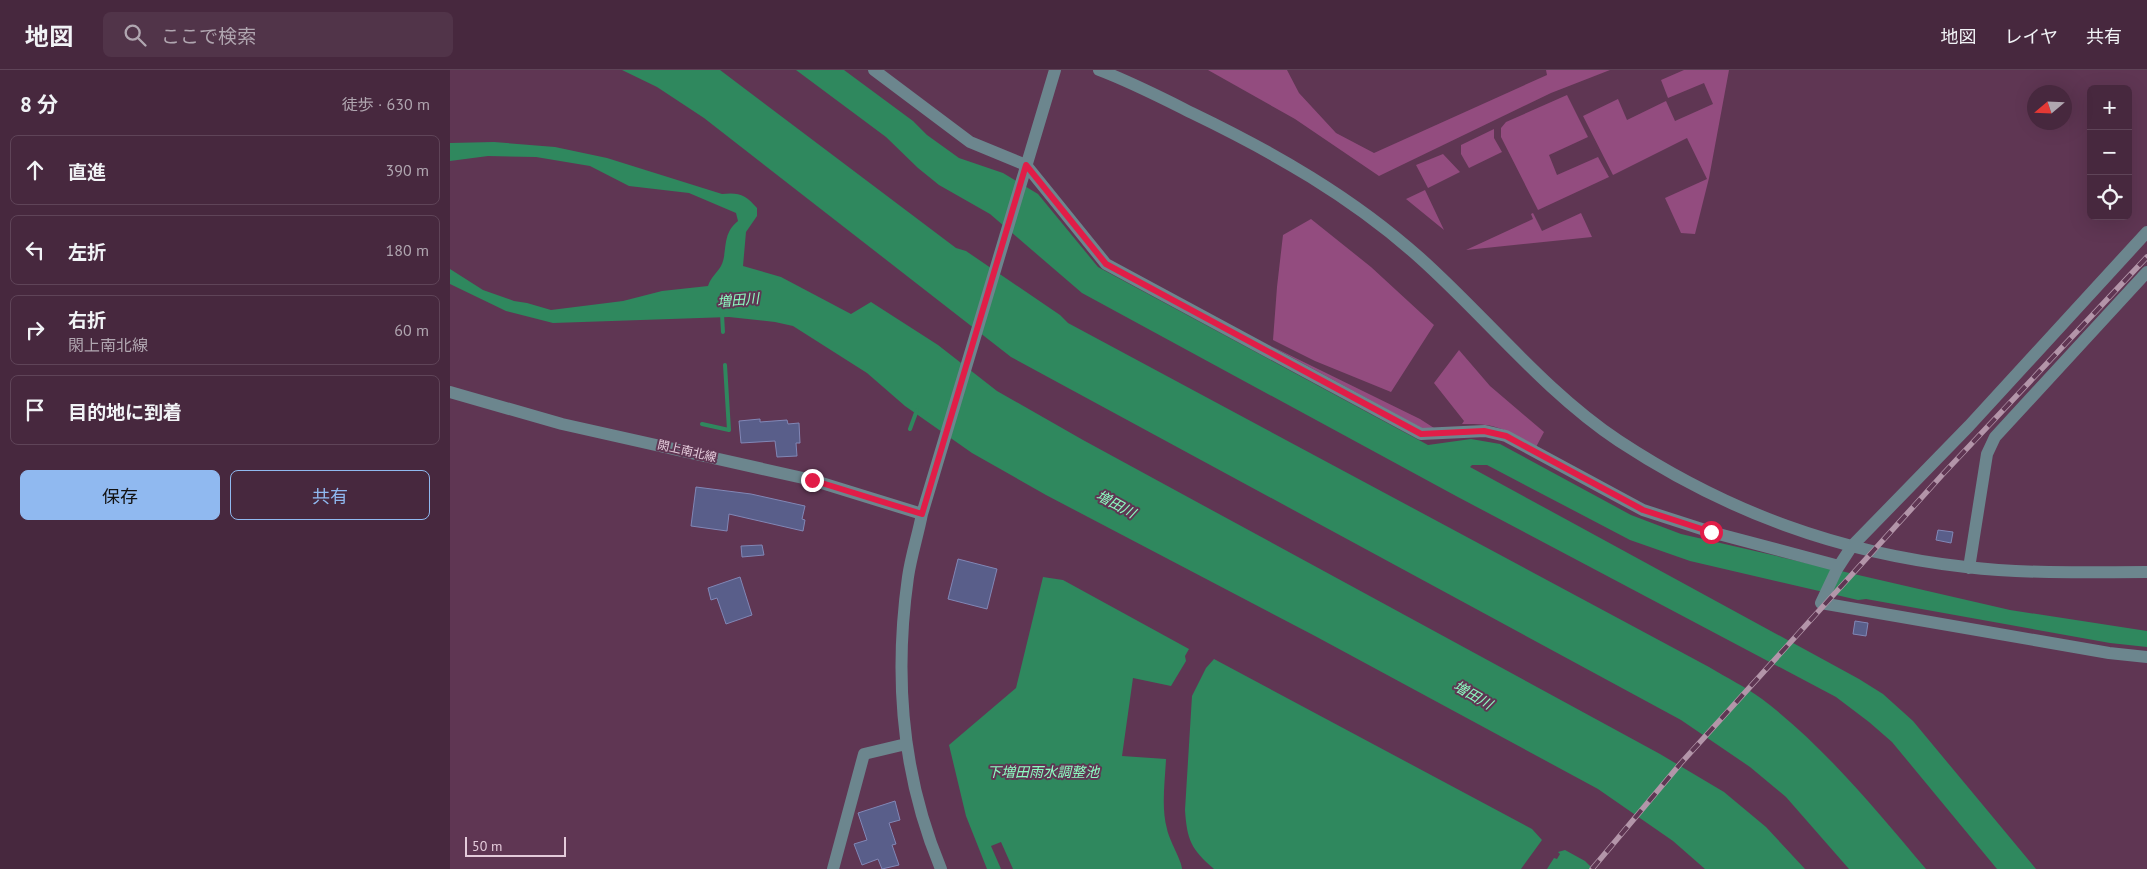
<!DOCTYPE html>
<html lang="ja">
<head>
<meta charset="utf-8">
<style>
	body { margin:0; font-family:"PT Sans","Noto Sans JP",sans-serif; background:#513449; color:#f1f3f6 }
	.controls { position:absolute; right:15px; top:15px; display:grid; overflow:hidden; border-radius:8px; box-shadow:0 5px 20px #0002 }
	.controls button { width:45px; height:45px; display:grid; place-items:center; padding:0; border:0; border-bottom:1px solid #5f4458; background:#47283e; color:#f1f3f6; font:25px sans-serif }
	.compass { position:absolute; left:1577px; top:15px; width:45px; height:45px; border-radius:50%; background:#47283e; box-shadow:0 5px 20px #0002; rotate:251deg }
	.scale { position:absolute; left:15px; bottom:12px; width:101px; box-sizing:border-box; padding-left:5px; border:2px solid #e4cbdb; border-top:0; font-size:14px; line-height:18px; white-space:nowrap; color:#e4cbdb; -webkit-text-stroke:4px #5f3653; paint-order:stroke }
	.stop { position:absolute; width:15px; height:15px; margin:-11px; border:4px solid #e11d48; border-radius:50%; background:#fff }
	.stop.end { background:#e11d48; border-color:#fff; box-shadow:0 1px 5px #0008 }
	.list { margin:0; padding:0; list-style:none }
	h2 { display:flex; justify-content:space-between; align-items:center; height:65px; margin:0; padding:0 20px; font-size:21px }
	h2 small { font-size:16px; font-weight:400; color:#b0a6b0 }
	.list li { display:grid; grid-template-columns:32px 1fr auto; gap:15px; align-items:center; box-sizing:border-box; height:70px; margin:0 10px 10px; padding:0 10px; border:1px solid #5f4458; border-radius:8px }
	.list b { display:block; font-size:19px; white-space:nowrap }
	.list p { margin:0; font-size:16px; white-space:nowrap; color:#b0a6b0 }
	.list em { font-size:16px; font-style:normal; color:#b0a6b0 }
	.actions { display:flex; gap:10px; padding:15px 20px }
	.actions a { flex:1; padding:11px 0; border:1px solid #90b9f0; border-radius:8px; text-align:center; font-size:18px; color:#90b9f0 }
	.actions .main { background:#90b9f0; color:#111 }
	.icon { flex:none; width:28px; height:28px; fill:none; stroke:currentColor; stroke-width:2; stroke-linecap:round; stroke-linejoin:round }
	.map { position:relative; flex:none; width:1697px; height:799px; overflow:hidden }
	header { display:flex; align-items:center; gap:30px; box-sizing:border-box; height:70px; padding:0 25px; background:#47283e; border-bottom:1px solid #5f4458 }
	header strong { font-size:24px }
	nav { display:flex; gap:28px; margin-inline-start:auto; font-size:18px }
	.search { width:350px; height:45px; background:#513449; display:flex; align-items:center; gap:12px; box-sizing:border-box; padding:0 18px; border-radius:8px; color:#b0a6b0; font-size:19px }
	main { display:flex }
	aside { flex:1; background:#47283e }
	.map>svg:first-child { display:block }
	.green { fill:#934c7f }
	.water { fill:#2f885e }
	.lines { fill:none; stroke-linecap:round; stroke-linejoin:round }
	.stream { stroke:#2f885e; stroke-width:4 }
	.building { fill:#595e8a; stroke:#8187b6 }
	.minor { stroke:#6c868e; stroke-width:12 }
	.rail-casing { stroke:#b395a9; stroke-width:5.5 }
	.rail { stroke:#5f3653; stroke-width:4; stroke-dasharray:11; stroke-linecap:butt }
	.route { stroke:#e11d48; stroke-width:6 }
	.labels { text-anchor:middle; stroke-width:4; stroke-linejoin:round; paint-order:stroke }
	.street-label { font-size:12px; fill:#e4cbdb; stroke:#5f3653 }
	.water-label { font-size:14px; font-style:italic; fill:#8dfcc1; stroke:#5f3653 }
</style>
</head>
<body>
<header>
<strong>地図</strong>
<div class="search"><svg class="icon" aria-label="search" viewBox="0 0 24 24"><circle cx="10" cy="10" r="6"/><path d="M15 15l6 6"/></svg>ここで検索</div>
<nav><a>地図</a><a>レイヤ</a><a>共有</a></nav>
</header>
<main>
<aside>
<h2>8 分<small>徒歩 · 630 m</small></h2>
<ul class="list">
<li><svg class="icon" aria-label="ahead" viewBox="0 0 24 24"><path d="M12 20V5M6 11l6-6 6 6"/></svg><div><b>直進</b></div><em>390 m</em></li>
<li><svg class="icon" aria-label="left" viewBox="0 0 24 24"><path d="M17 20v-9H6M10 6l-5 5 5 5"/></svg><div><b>左折</b></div><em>180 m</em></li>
<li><svg class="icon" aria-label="right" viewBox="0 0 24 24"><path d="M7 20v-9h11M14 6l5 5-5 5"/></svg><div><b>右折</b><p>閖上南北線</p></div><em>60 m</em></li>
<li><svg class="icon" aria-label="arrive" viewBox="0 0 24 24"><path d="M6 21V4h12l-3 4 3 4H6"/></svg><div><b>目的地に到着</b></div></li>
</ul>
<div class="actions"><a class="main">保存</a><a>共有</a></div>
</aside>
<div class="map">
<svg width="1697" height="799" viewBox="0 0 1697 799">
	<rect width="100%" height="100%" fill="#5f3653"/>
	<!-- green -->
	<path class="green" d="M758 0H837L849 23 886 63 924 83 1097 5 1096 0H1160L1101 23 929 106 845 49Z
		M1234 0H1279L1259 108 1245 164 1231 163 1215 128 1257 109 1237 68 1163 105 1133 46 1168 29 1177 50 1216 31 1225 51 1263 34 1254 13 1218 28 1211 10Z
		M1117 25 1138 67 1099 85 1107 105 1148 87 1159 107 1088 140 1051 67V58L1056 52Z
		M1044 59V68L1052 82 1019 98 1011 84V75Z
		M993 84 1010 102 978 118 966 95Z
		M975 120 994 160 956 129Z
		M1083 143 1092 161 1131 143 1142 167 1016 180 1083 149 1081 144Z
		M861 149 921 197 984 255 941 322 865 291 823 270 827 217 833 165Z
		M819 275 970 349 984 358 975 360Z
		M1009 280 1040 316 1094 362 1086 377C1056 360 1048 353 1012 354L1014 351 984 313Z"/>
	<!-- water -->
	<path class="water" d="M172 0H270L506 178 516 181 610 245 618 253 1259 597C1277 608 1296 617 1312 629 1375 677 1425 739 1476 799H1399L1336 727 1300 697 1231 650 561 287 254 48 207 17Z
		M346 0H394L463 51 477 65 509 88 553 103 588 124 648 197 978 375 1021 369 1050 374 1181 445 1231 464 1560 540 1697 561V577L1660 573 1416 529 1408 530 1240 491 1180 470 1037 395H1022L1020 397 1409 609 1433 624 1463 651 1586 799H1547L1442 672 1419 652 1386 627 1006 426 632 223 540 144 489 115 468 98 436 67Z
		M44 72 105 77 157 88 272 124C289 122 296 125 307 138V146L296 162 293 196 331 207 401 244 421 232 488 275 547 321 633 370 1210 684 1274 722 1316 757 1355 799H1255L1223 771 1148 719 865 566 596 425 522 383 455 336 417 303 343 256 325 252 279 247 103 253 56 241 0 214V199L33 220 64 231 77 233 101 240 173 231 212 221 258 216C261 207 267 203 271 196 278 183 271 164 288 151L286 143 239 123 179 116 140 96 86 87 38 86 0 91V73Z
		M593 507 613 510 739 579 735 586 736 591 721 616 683 608 672 686 716 689C715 712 711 737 717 759 719 770 732 791 732 799H563L551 772 541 776 551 799H537L516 746 499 675 566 618Z
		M764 589 1082 759 1092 770 1071 799H764C741 779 737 770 735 740L742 626 756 598Z
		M1115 780 1135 791 1143 799H1097L1104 788 1107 789 1110 784 1108 782Z"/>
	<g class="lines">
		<!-- stream -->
		<path class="stream" d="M272 244 273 262
			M252 354 279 360 275 295
			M460 359 467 340"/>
	</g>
	<!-- building -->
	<path class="building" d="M310 349V352L337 350 338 354 349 353 350 373H346L347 386 327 387 325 371 291 373 289 351Z
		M246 417 301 424 355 436 352 449 355 450 353 461 279 444 277 461 241 456Z
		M1488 460 1503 462 1501 473 1486 470Z
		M312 475 314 485 292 487 291 476Z
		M508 489 547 499 537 539 498 529Z
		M290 507 302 545 276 554 267 528 261 530 258 518Z
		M1405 551 1418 553 1416 566 1403 564Z
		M445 731 450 750 439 753 446 774 442 775 449 795 432 799 428 789 412 795 404 774 417 770 408 743Z"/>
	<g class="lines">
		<!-- minor -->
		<path class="minor" d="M424 0 520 72 576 95 656 194 971 364 1035 361 1056 366 1193 440 1261 462 1389 496
			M649 0C681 12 712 28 742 43 823 82 902 127 970 188 1037 248 1094 321 1169 371 1277 442 1389 483 1516 497 1576 504 1637 502 1697 502
			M1697 162 1519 356 1402 476 1387 499 1371 533 1659 583 1697 587
			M0 322 112 354 362 410 472 444
			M1519 498 1537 384 1545 367 1697 202
			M383 799 414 684 456 674
			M491 799C452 706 444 606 458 507 461 486 468 465 472 444L605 0"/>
		<!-- rail casing -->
		<g class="rail-casing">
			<path id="rail" d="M1142 799 1231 693 1493 404 1697 187"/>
		</g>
		<!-- rail -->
		<use href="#rail" class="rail"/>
	</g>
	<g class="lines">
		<!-- route -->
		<path class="route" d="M362 410 472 444 576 95 656 194 971 364 1034 361 1056 366 1193 440 1261 462"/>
	</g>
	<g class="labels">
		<!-- street labels -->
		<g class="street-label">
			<text transform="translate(237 381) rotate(13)" y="4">閖上南北線</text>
		</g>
		<!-- water labels -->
		<g class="water-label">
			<text transform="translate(288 230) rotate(-5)" y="5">増田川</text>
			<text transform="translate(666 434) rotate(28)" y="5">増田川</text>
			<text transform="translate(1023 625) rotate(30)" y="5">増田川</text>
			<text x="593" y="707">下増田雨水調整池</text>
		</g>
	</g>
</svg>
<div class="controls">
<button>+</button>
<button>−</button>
<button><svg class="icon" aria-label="locate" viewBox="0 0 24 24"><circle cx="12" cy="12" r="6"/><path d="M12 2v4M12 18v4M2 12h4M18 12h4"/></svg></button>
</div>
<svg class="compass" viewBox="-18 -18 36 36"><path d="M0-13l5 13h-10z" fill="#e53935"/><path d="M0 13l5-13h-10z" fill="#b0a6b0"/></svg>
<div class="scale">50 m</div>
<div class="stop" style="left:1261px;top:462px"></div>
<div class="stop end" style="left:362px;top:410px"></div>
</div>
</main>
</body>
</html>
